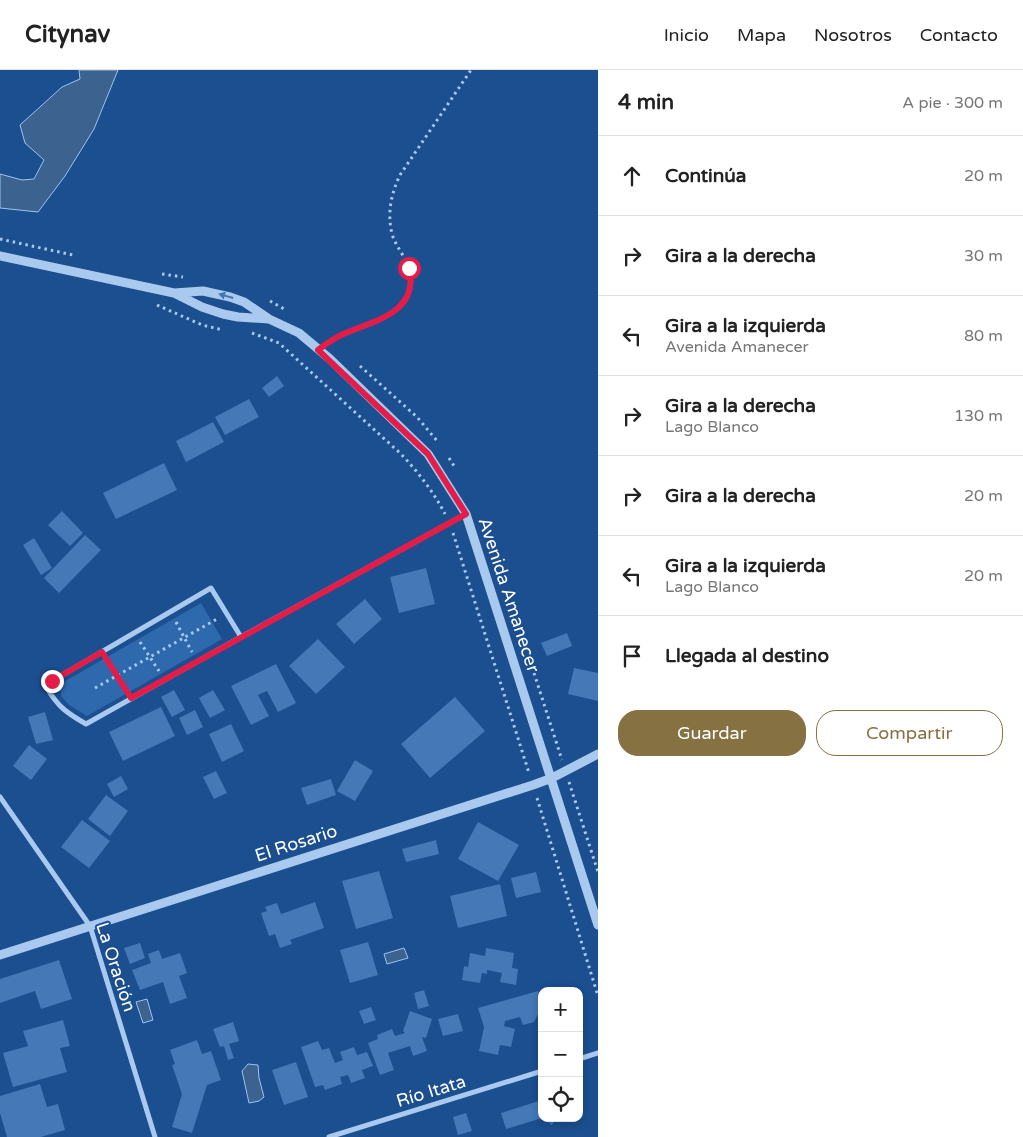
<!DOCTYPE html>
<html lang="es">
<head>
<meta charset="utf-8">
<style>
	body { margin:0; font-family:"Varela Round",sans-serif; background:#f6f6f6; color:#222 }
	.controls { position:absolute; right:15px; bottom:15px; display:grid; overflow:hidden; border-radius:10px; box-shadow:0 2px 8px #0003 }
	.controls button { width:45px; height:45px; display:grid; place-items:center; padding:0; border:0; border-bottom:1px solid #e0e0e0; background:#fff; color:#222; font:25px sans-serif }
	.stop { position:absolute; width:15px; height:15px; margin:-11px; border:4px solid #e11d48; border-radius:50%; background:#fff }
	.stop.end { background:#e11d48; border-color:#fff; box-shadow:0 1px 5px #0008 }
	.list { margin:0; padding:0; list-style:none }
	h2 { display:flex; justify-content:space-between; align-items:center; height:65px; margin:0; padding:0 20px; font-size:21px }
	h2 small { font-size:16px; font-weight:400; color:#767676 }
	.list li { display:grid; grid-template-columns:32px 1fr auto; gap:15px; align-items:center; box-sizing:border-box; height:80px; padding:0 20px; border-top:1px solid #e0e0e0 }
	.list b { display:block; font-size:19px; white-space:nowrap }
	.list p { margin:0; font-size:16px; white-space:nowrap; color:#767676 }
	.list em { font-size:16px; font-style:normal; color:#767676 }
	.actions { display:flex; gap:10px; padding:15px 20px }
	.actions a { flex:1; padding:11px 0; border:1px solid #857141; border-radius:20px; text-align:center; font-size:18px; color:#857141 }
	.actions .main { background:#857141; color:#fff }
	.icon { flex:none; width:28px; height:28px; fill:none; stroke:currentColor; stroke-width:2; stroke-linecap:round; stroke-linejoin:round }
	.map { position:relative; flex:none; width:598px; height:1067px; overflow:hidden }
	header { display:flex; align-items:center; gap:30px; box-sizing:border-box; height:70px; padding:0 25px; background:#fff; border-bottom:1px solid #e0e0e0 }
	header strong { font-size:24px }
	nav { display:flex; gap:28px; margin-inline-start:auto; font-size:18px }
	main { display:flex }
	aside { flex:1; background:#fff }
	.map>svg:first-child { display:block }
	.green { fill:#2e69ad }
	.water { fill:#3c6290; stroke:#9cc4f0 }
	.building { fill:#4478b7 }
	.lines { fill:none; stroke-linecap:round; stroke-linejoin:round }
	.path { stroke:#a9c9ee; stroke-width:3; stroke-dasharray:2.5 4; stroke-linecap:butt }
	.minor { stroke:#a9c9ee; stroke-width:5 }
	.tertiary { stroke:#a9c9ee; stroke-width:9 }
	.oneway { fill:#4674ac }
	.route { stroke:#e11d48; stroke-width:6 }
	.labels { text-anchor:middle; stroke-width:4; stroke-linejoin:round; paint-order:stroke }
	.street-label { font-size:18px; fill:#fff; stroke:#1b4f8f }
</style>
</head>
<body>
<header>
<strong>Citynav</strong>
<nav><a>Inicio</a><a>Mapa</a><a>Nosotros</a><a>Contacto</a></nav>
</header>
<main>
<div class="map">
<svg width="598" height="1067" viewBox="0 0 598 1067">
	<rect width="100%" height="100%" fill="#1b4f8f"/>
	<!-- green -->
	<path class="green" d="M201 533 222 569 87 646 69 635 61 626 60 614Z"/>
	<!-- water -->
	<path class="water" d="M79 0H118L94 59 65 106 38 142 0 138V104L22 110 34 109 44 90 25 73 20 55 62 17 80 9Z
		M404 878 408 888 387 894 384 884Z
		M147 929 153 950 143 953 136 932Z
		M248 994 258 995 259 1008 264 1027 259 1031 249 1033 242 1001Z"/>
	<!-- building -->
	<path class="building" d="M277 306 284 316 269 327 262 318Z
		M249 329 259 347 225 365 215 347Z
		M213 352 224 372 186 392 176 371Z
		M164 393 177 420 116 449 103 423Z
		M62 441 83 463 70 476 48 455Z
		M85 465 101 480 59 523 44 508Z
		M34 468 52 498 41 505 23 475Z
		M426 498 435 534 399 543 390 507Z
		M365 529 382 549 354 574 336 554Z
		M567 563 572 576 547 586 541 573Z
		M318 569 345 597 316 624 289 596Z
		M276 594 296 633 278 642 267 621 258 625 269 646 251 655 231 616Z
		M574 598 598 603V631L568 624Z
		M174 620 185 640 172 647 161 627Z
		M213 620 225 640 210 648 199 628Z
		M455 627 485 661 430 708 401 674Z
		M161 637 175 666 123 691 109 662Z
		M195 640 203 657 187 665 179 648Z
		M45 642 53 670 36 674 28 647Z
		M231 654 244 681 222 692 209 664Z
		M29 675 47 689 31 710 13 696Z
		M355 690 373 701 355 731 337 721Z
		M216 701 227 723 214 729 203 707Z
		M121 706 128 719 114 727 107 714Z
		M331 709 336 725 307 735 301 718Z
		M106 725 128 741 110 766 88 749Z
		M82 750 110 771 89 798 61 777Z
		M478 752 519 775 498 811 458 789Z
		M436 770 439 784 406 792 402 779Z
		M379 801 393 848 356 859 342 811Z
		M536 802 541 822 516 828 511 808Z
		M500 814 507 846 458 858 450 826Z
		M315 832 324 858 290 870 292 874 280 878 275 864 269 866 261 843 267 841 265 837 277 833 281 844Z
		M368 872 378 905 350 913 340 880Z
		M140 873 145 888 130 894 124 878Z
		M486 878 514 883 512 898 518 899 516 915 500 912 502 903 487 900V904L482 903 480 913 462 910 464 896 468 897 470 883 485 886Z
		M159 880 162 889 180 883 187 903 179 906 187 928 170 934 163 912 140 920 132 900 151 893 148 884Z
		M59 890 72 929 41 939 35 921 0 933V909Z
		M424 920 429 936 418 939 414 923Z
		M538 921 542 936 534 952 523 955 520 947 505 951 504 956 515 959 511 977 500 975 498 985 479 981 484 957 478 938Z
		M371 937 376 950 364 954 359 941Z
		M410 941 432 949 426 968 422 967 427 981 413 986 410 976 388 983 394 1000 380 1005 368 973 378 969 377 965 392 959 395 966 405 963 403 961Z
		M458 944 463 961 443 966 438 949Z
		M63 950 70 976 60 978 67 1002 13 1017 3 983 28 976 23 961Z
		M233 952 239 971 229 974 234 988 228 990 224 976 220 977 213 959Z
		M197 970 202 984 211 981 221 1010 207 1015 192 1063 172 1057 182 1024 172 995 175 994 170 980Z
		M318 971 322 980 329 978 335 993 343 990 340 982 354 977 357 985 367 982 373 996 362 1000 365 1008 351 1013 348 1005 340 1007 342 1014 325 1020 323 1015 315 1017 301 977Z
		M296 992 308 1027 284 1035 272 1000Z
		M40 1014 47 1037 58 1034 65 1060 41 1067H7L0 1043V1026Z
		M542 1030V1048H556L552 1055 542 1048 506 1059 501 1043Z
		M466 1043 472 1061 458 1065 453 1047Z"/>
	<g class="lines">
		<!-- path -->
		<path class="path" d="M0 169 73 185
			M162 204 183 207
			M270 231 286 240
			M157 235 202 255 223 260
			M252 263 279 273 401 384C418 402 433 421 445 444
			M329 272C350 259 378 256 398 239 410 230 415 212 409 198 405 186 396 177 392 164 387 143 391 124 400 105L471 0
			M360 296 417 347 438 372
			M449 388 456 399
			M453 463 529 703
			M176 552 192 582
			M140 572 159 601
			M108 591 126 619
			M534 603 562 690
			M95 618 217 549
			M569 712 598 802
			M537 728 598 926"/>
		<!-- minor -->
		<path class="minor" d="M241 567 86 654C67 643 58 637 47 618L52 611 211 518 241 567 466 444
			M0 727 90 856 155 1067
			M579 989 598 983
			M329 1067 542 1001"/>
		<!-- tertiary -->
		<path class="tertiary" d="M0 186 174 223 202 237 223 244 238 247 269 249
			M174 223 203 221 230 227 244 232 269 249 299 263 330 289 428 384 466 444 598 855
			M0 885 533 715 552 708 598 684"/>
	</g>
	<!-- one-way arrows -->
	<defs><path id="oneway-solid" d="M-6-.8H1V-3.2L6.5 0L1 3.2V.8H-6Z" transform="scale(1.25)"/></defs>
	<use class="oneway" href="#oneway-solid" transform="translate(226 226) rotate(-164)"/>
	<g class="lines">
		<!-- route -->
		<path class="route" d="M52 611 102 582 131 628 466 444 428 384 318 280C326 274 333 269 341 265 372 251 420 244 409 198"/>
	</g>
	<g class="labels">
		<!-- street labels -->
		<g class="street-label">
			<text transform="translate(509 525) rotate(72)" y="6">Avenida Amanecer</text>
			<text transform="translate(296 773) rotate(-18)" y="6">El Rosario</text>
			<text transform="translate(116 897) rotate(72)" y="6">La Oración</text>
			<text transform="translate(431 1021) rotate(-17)" y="6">Río Itata</text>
		</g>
	</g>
</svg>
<div class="controls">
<button>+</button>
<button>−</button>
<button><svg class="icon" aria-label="locate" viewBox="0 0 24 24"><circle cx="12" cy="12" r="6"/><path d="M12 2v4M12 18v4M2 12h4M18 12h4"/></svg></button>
</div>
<div class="stop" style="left:409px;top:198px"></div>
<div class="stop end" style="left:52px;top:611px"></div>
</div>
<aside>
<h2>4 min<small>A pie · 300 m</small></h2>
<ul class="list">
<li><svg class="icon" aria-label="ahead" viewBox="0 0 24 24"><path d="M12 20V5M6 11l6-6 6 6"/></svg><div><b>Continúa</b></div><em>20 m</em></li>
<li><svg class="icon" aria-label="right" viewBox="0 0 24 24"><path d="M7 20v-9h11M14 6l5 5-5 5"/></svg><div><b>Gira a la derecha</b></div><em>30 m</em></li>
<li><svg class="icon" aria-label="left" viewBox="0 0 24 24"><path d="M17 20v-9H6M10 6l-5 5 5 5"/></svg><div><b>Gira a la izquierda</b><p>Avenida Amanecer</p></div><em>80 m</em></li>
<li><svg class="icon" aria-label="right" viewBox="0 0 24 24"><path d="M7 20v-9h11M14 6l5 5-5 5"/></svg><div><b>Gira a la derecha</b><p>Lago Blanco</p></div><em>130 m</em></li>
<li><svg class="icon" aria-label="right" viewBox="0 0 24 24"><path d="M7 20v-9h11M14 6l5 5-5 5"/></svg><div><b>Gira a la derecha</b></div><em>20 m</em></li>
<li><svg class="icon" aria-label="left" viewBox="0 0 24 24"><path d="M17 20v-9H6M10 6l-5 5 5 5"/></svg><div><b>Gira a la izquierda</b><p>Lago Blanco</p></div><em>20 m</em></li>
<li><svg class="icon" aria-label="arrive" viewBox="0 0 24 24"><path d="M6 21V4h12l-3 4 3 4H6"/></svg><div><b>Llegada al destino</b></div></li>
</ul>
<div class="actions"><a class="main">Guardar</a><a>Compartir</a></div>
</aside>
</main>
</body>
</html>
